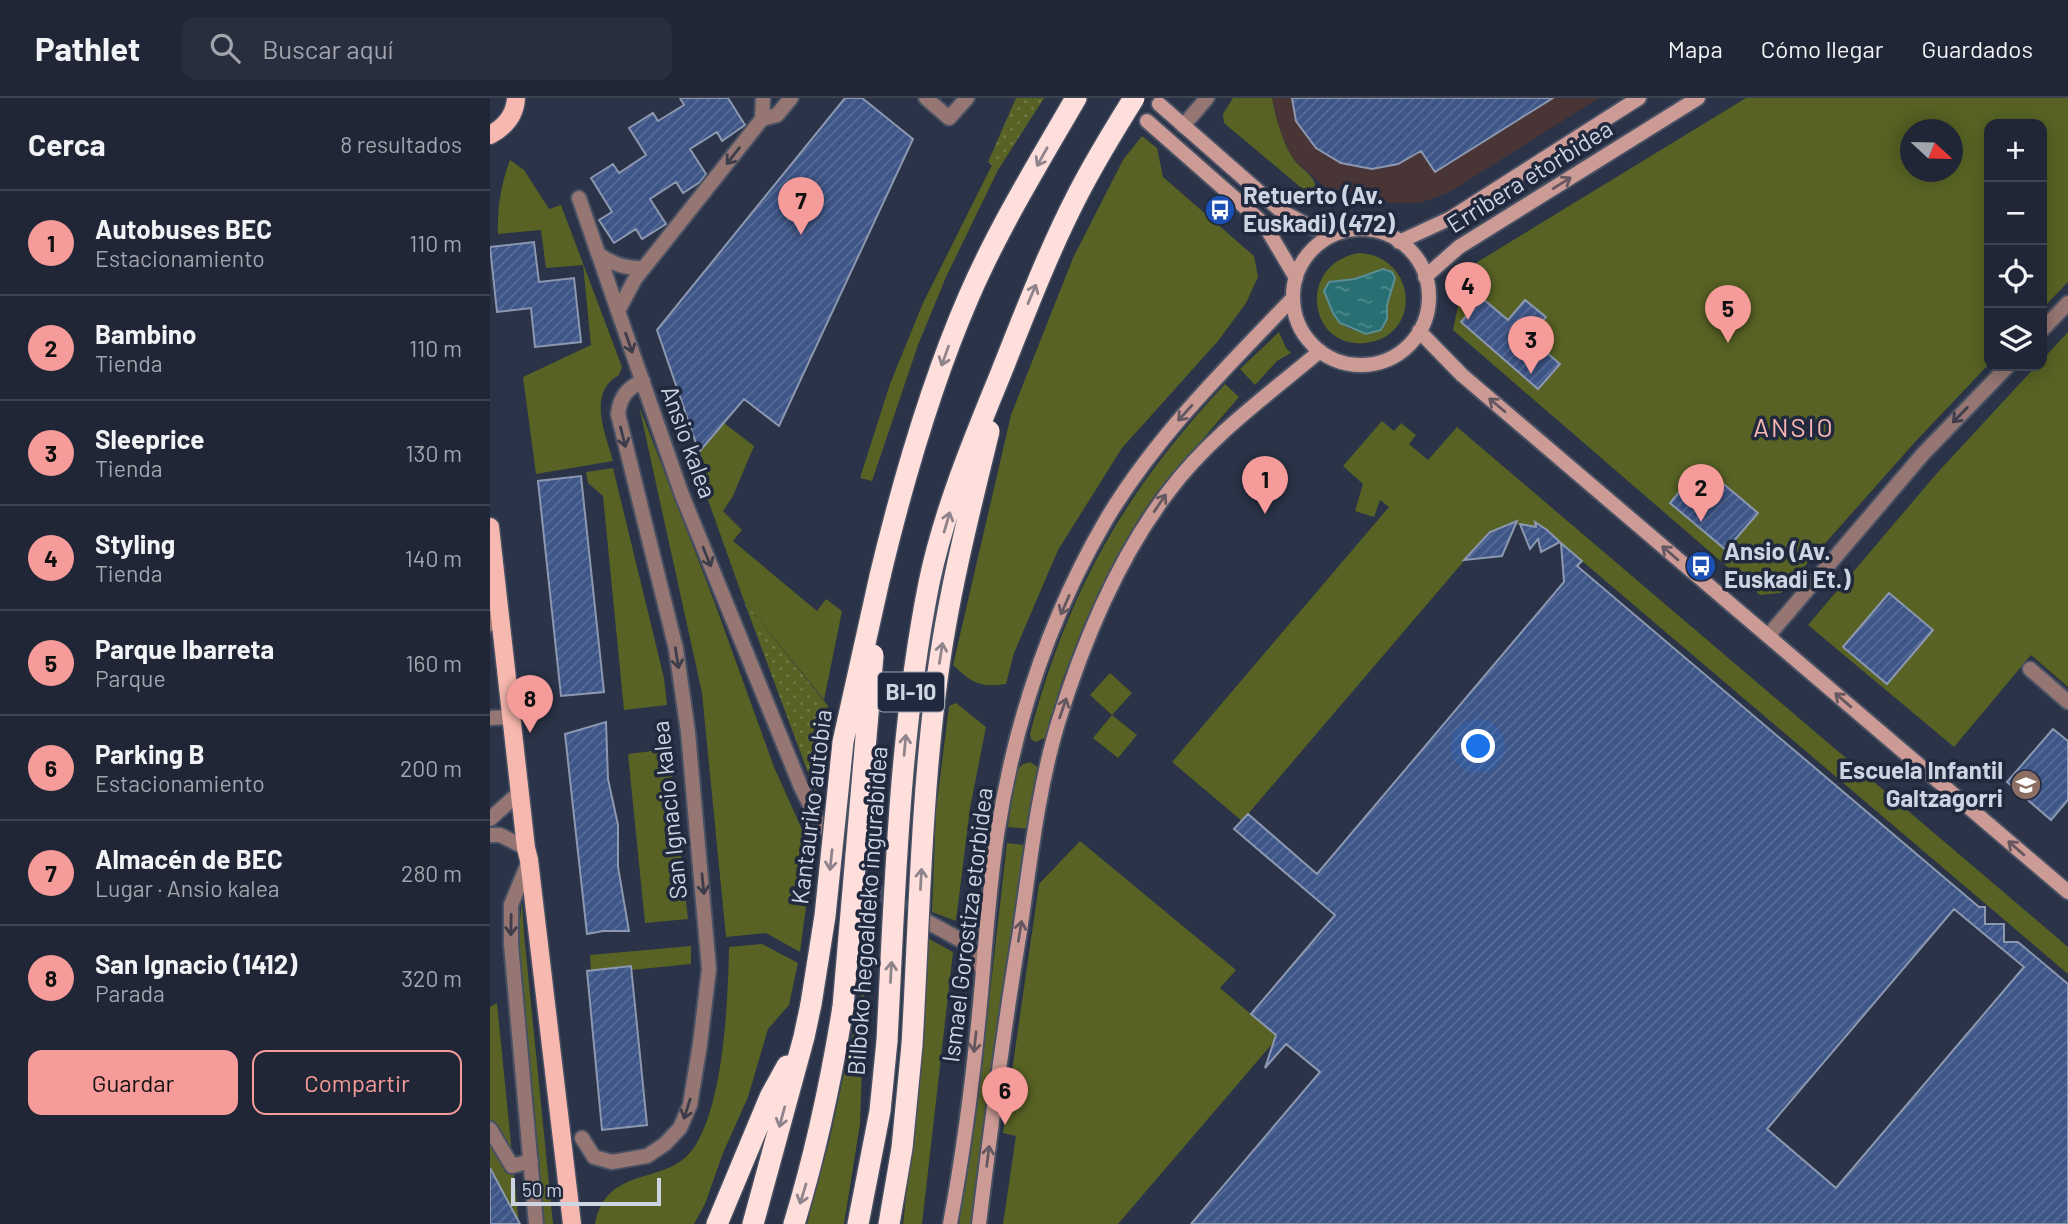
<!DOCTYPE html>
<html lang="es">
<head>
<meta charset="utf-8">
<style>
	body { margin:0; font-family:Barlow,sans-serif; background:#282e3d; color:#f1f3f6 }
	.controls { position:absolute; right:21px; top:21px; display:grid; overflow:hidden; border-radius:14px; box-shadow:0 4px 18px #0003 }
	.controls button { width:63px; height:63px; display:grid; place-items:center; padding:0; border:0; border-bottom:2px solid #3d4350; background:#202635; color:#f1f3f6; font:35px sans-serif }
	.compass { position:absolute; left:1410px; top:21px; width:63px; height:63px; border-radius:50%; background:#202635; box-shadow:0 4px 18px #0003; rotate:112deg }
	.scale { position:absolute; left:21px; bottom:18px; width:150px; box-sizing:border-box; padding-left:7px; border:4px solid #ced5e2; border-top:0; font-size:19px; line-height:24px; white-space:nowrap; color:#ced5e2; -webkit-text-stroke:5px #20293d; paint-order:stroke }
	.you { position:absolute; left:989px; top:649px; width:24px; height:24px; margin:-18px; border:5px solid #fff; border-radius:50%; background:#1a73e8; box-shadow:0 0 0 10px #1a73e833 }
	.badge { display:grid; place-items:center; width:46px; height:46px; border-radius:50%; background:#f59b99; color:#111; font-size:23px; font-weight:700 }
	.pin { position:absolute; translate:-50% -58px; filter:drop-shadow(0 2px 4px #0008) }
	.pin::after { content:''; position:absolute; top:37px; width:24px; height:21px; background:inherit; clip-path:polygon(0 0,100% 0,50% 100%) }
	.list { margin:0; padding:0; list-style:none }
	h2 { display:flex; justify-content:space-between; align-items:center; height:91px; margin:0; padding:0 28px; font-size:30px }
	h2 small { font-size:23px; font-weight:400; color:#a2a5ad }
	.list li { display:grid; grid-template-columns:46px 1fr auto; gap:21px; align-items:center; box-sizing:border-box; height:105px; padding:0 28px; border-top:2px solid #3d4350 }
	.list b { display:block; font-size:26px; white-space:nowrap }
	.list p { margin:0; font-size:23px; white-space:nowrap; color:#a2a5ad }
	.list em { font-size:23px; font-style:normal; color:#a2a5ad }
	.actions { display:flex; gap:14px; padding:21px 28px }
	.actions a { flex:1; padding:16px 0; border:2px solid #f59b99; border-radius:14px; text-align:center; font-size:24px; color:#f59b99 }
	.actions .main { background:#f59b99; color:#111 }
	.icon { flex:none; width:38px; height:38px; fill:none; stroke:currentColor; stroke-width:2; stroke-linecap:round; stroke-linejoin:round }
	.map { position:relative; flex:none; width:1578px; height:1126px; overflow:hidden }
	header { display:flex; align-items:center; gap:42px; box-sizing:border-box; height:98px; padding:0 35px; background:#202635; border-bottom:2px solid #3d4350 }
	header strong { font-size:33px }
	nav { display:flex; gap:38px; margin-inline-start:auto; font-size:24px }
	.search { width:490px; height:63px; background:#282e3d; display:flex; align-items:center; gap:18px; box-sizing:border-box; padding:0 24px; border-radius:14px; color:#a2a5ad; font-size:26px }
	main { display:flex }
	aside { flex:1; background:#202635 }
	.map>svg:first-child { display:block }
	.commercial { fill:#4a3536 }
	.green { fill:#576224; fill-rule:evenodd }
	.garden { fill:url(#garden-dots) }
	.water { fill:url(#water-ripples); stroke:#5a8e94; stroke-width:2 }
	.building { fill:url(#building-hatch); stroke:#8c98b0; stroke-width:2; fill-rule:evenodd }
	.lines { fill:none; stroke-linecap:round; stroke-linejoin:round }
	.street-tunnel { stroke:#434b5e; stroke-width:14; stroke-dasharray:14 7; stroke-linecap:butt }
	.street-casing { stroke:#485063; stroke-width:18 }
	.secondary-casing { stroke:#485063; stroke-width:18 }
	.primary-casing { stroke:#485063; stroke-width:21 }
	.highway-casing { stroke:#485063; stroke-width:24 }
	.street { stroke:#957672; stroke-width:14 }
	.secondary { stroke:#cc9b95; stroke-width:14 }
	.primary { stroke:#f7b8af; stroke-width:18 }
	.highway { stroke:#fedfdb; stroke-width:21 }
	.highway-bridge-casing { stroke:#485063; stroke-width:24; stroke-linecap:butt }
	.highway-bridge { stroke:#fedfdb; stroke-width:21 }
	.oneway { stroke:#3d3c4a }
	.oneway2 { stroke:#8f848c }
	.oneway3 { stroke:#655760 }
	.labels { text-anchor:middle; stroke-width:7; stroke-linejoin:round; paint-order:stroke }
	.shield { fill:#20293d; stroke:#9aa1b0; stroke-width:2 }
	.shield-label { font-size:23px; font-weight:bold; fill:#ced5e2 }
	.street-label { font-size:24px; fill:#ced5e2; stroke:#20293d }
	.poi-label { font-size:24px; font-weight:bold; fill:#ced5e2; stroke:#20293d; text-anchor:start }
	.neighbourhood-label { font-size:26px; letter-spacing:2px; fill:#fab6b3; stroke:#20293d }
</style>
</head>
<body>
<header>
<strong>Pathlet</strong>
<div class="search"><svg class="icon" aria-label="search" viewBox="0 0 24 24"><circle cx="10" cy="10" r="6"/><path d="M15 15l6 6"/></svg>Buscar aquí</div>
<nav><a>Mapa</a><a>Cómo llegar</a><a>Guardados</a></nav>
</header>
<main>
<aside>
<h2>Cerca<small>8 resultados</small></h2>
<ul class="list">
<li><span class="badge">1</span><div><b>Autobuses BEC</b><p>Estacionamiento</p></div><em>110 m</em></li>
<li><span class="badge">2</span><div><b>Bambino</b><p>Tienda</p></div><em>110 m</em></li>
<li><span class="badge">3</span><div><b>Sleeprice</b><p>Tienda</p></div><em>130 m</em></li>
<li><span class="badge">4</span><div><b>Styling</b><p>Tienda</p></div><em>140 m</em></li>
<li><span class="badge">5</span><div><b>Parque Ibarreta</b><p>Parque</p></div><em>160 m</em></li>
<li><span class="badge">6</span><div><b>Parking B</b><p>Estacionamiento</p></div><em>200 m</em></li>
<li><span class="badge">7</span><div><b>Almacén de BEC</b><p>Lugar · Ansio kalea</p></div><em>280 m</em></li>
<li><span class="badge">8</span><div><b>San Ignacio (1412)</b><p>Parada</p></div><em>320 m</em></li>
</ul>
<div class="actions"><a class="main">Guardar</a><a>Compartir</a></div>
</aside>
<div class="map">
<svg width="1578" height="1126" viewBox="0 0 1578 1126">
	<defs>
		<pattern id="garden-dots" width="8" height="8" patternUnits="userSpaceOnUse" patternTransform="scale(1.75)"><rect width="8" height="8" fill="#576224"/><path d="M2 2h.1M6 6h.1" fill="none" stroke="#6e7844" stroke-width="1.8" stroke-linecap="round"/></pattern>
		<pattern id="water-ripples" width="26" height="14" patternUnits="userSpaceOnUse" patternTransform="scale(1.75)"><rect width="26" height="14" fill="#286f73"/><path d="M2 4q2-2 4 0t4 0M15 11q2-2 4 0t4 0" fill="none" stroke="#50898d"/></pattern>
		<pattern id="building-hatch" width="6" height="6" patternUnits="userSpaceOnUse" patternTransform="scale(1.75)"><rect width="6" height="6" fill="#3e5588"/><path d="M-1 1l2-2M0 6l6-6M5 7l2-2" fill="none" stroke="#596d98"/></pattern>
	</defs>
	<rect width="100%" height="100%" fill="#2a3347"/>
	<!-- commercial -->
	<path class="commercial" d="M782 0H1109L958 95 929 105H902L835 89 803 61 789 32Z"/>
	<!-- green -->
	<path class="green" d="M743 0H782C786 21 791 40 802 59 809 70 824 76 826 89L822 94 815 93 734 25 733 16Z
		M1256 0H1578V184L1552 211V26H1499V266L1425 344 1291 495 1270 497 963 232 976 171ZM1420 32H1462V74H1420Z
		M652 38 667 50 673 79 764 158 768 179 756 205 728 243 632 350 568 452 524 555 516 586C489 590 483 585 463 567L521 317 583 160 633 62Z
		M20 62 34 72 59 111 71 107 132 269 129 277C97 295 115 334 123 363L46 376 33 279 101 247 93 167 56 170 51 132 8 136C7 110 11 86 20 62Z
		M502 67 508 72 456 179 428 247 382 383 370 380 400 286 433 205Z
		M869 155C927 158 933 238 876 245 818 252 806 166 869 155ZM893 171 905 180C903 189 898 197 897 206 896 214 898 222 894 228 885 241 857 232 849 224 841 216 838 203 834 193L840 184 865 182Z
		M789 234 796 250 801 255 787 263 765 287 750 271Z
		M1578 234V589L1541 557 1464 649 1318 527 1448 374 1546 268H1552V262Z
		M735 286 749 299 670 391 652 415 626 461 595 524 572 583 555 640 545 644 541 641 540 636C578 493 634 394 735 286Z
		M149 308 224 503 284 669 323 756 310 854 276 835 236 839 212 595Z
		M892 323 904 333 911 325 926 337 919 346 938 362 967 329 1578 849V876L1065 440C1041 421 1012 422 991 443L752 723 682 664 899 409 890 402 884 419 865 413 873 386 853 368Z
		M234 325 264 348 243 398 233 413 252 432 243 443 327 513 336 501 352 513 334 602 254 503 212 385 217 371 209 354Z
		M123 370 174 580 177 607 134 612 113 398 98 385 96 374Z
		M620 575 642 595 622 617 647 637 628 660 603 640 622 617 600 597Z
		M466 605 496 629 480 710 466 823 442 814 446 712 459 608Z
		M179 651 198 821 155 825 138 656Z
		M540 664 549 670 538 731 518 729 526 673 533 666Z
		M590 743 746 872 730 890 788 939 628 1126H513L526 1038 513 1035 549 786Z
		M517 745 535 747 483 1126H469L496 930Z
		M32 803 34 836 63 1126H51L28 841Z
		M439 841 463 854 432 1126H413L431 959Z
		M272 846 308 865 299 907 278 931 258 999 233 1055 215 1106 204 1126H105C117 1064 179 1090 205 1048 234 1003 238 902 239 849Z
		M201 848V866L141 872V868L101 872 100 857Z
		M375 879 370 1026 354 1126H317L340 1040Z
		M7 905 29 1126H0V909Z"/>
	<!-- garden -->
	<path class="garden" d="M526 0H554L508 72 498 64Z
		M254 503 338 608 326 696Z"/>
	<!-- water -->
	<path class="water" d="M893 171 902 174 905 180 897 207V221L891 232 876 236 850 225 843 215 834 193 839 184 865 181Z"/>
	<!-- building -->
	<path class="building" d="M190 0H238L255 27 232 43 227 34 200 51 216 76 210 84 193 95 186 84 160 101 176 126 152 141 146 131 124 145 109 122 122 114 101 80 123 66 129 75 156 57 139 30 163 15 168 23 194 7Z
		M355 0H372L423 41 289 328 254 301 209 354 167 232Z
		M802 0H1063L945 74 931 53 908 66 882 71 851 65 826 50 806 23Z
		M44 144 49 184 84 180 91 244 45 249 41 210 7 214 0 149Z
		M992 200 1018 222 1035 202 1056 219 1039 239 1070 266 1048 291 971 224Z
		M1211 367 1268 415 1236 452 1180 405Z
		M91 378 114 594 71 598 48 383Z
		M1027 423 1012 458 974 462 1000 434Z
		M1045 424 1057 432 1070 444 1051 454 1048 441 1040 451 1030 426 1046 429Z
		M1071 445 1092 463 1087 468 1489 809H1495V826H1514V844H1528L1578 886V1126H701L830 974 796 946 775 970 786 937 761 916 845 817 744 731 758 716 827 776 1074 484ZM1464 811 1534 869 1346 1090 1277 1031Z
		M1399 495 1443 532 1397 586 1353 549Z
		M116 624 118 681 128 727V769L139 833H113L97 836 75 636Z
		M1563 631 1578 643V702L1561 722 1517 684Z
		M141 868 157 1027 112 1032 97 873Z
		M0 1070 30 1126H0Z"/>
	<g class="lines">
		<!-- street-tunnel -->
		<path class="street-tunnel" d="M342 749C360 784 401 801 434 822"/>
		<!-- street casing -->
		<g class="street-casing">
			<path id="street" d="M273 0 272 21 145 181 128 213 192 397 311 689 331 729
				M436 0 459 20 477 0
				M272 21 287 17 301 0
				M693 28 717 0
				M89 100 128 213
				M108 156C124 167 135 170 154 170
				M1552 232 1578 205
				M0 526 5 500
				M1278 538 1433 356 1518 268
				M1540 571 1578 604
				M0 620 22 619
				M0 721 30 694
				M0 737H10L36 750
				M39 763 21 807V846L46 1126
				M436 823 476 845 492 871
				M0 1031 22 1068 41 1063
				M92 1040 104 1059 122 1064 157 1058 175 1046 190 1030 200 1007 210 946 219 871 198 634 186 551 128 316C130 299 137 290 153 283"/>
		</g>
		<!-- secondary casing -->
		<g class="secondary-casing">
			<path id="secondary" d="M669 6 791 113 823 130 852 134
				M657 23 774 126 806 180
				M803 199a68 68 0 1 1 136 0a68 68 0 1 1-136 0Z
				M909 144 961 120 1149 0
				M935 179 969 149 1208 0
				M929 233 972 277 1578 794
				M460 1126C475 1046 485 965 492 884 496 835 500 785 507 737 524 627 560 518 616 422 666 338 736 270 803 200
				M489 1126C501 1028 514 930 530 833 540 765 548 691 568 625 593 544 627 461 679 393 720 338 778 297 830 253"/>
		</g>
		<!-- primary casing -->
		<g class="primary-casing">
			<path id="primary" d="M0 37C15 29 25 18 26 0
				M0 429 36 750 39 762 82 1126"/>
		</g>
		<!-- highway casing -->
		<g class="highway-casing">
			<path id="highway" d="M390 478C413 382 440 288 479 198 509 129 549 64 586 0
				M227 1126 280 999 297 968
				M263 1126 314 939 321 906
				M304 1126C326 1054 341 983 353 909
				M368 1126 390 1013 397 943
				M399 1126 412 1050 422 947"/>
		</g>
		<!-- street -->
		<use href="#street" class="street"/>
		<!-- secondary -->
		<use href="#secondary" class="secondary"/>
		<!-- primary -->
		<use href="#primary" class="primary"/>
		<!-- highway -->
		<use href="#highway" class="highway"/>
		<!-- highway-bridge casing -->
		<g class="highway-bridge-casing">
			<path id="highway-bridge" d="M321 906 335 818 353 644 390 478
				M353 909 383 557
				M397 943C405 789 409 636 439 485 454 413 483 343 511 275 535 215 558 154 588 96 605 63 624 32 644 0
				M422 947C429 826 431 703 447 582 458 498 479 415 499 333"/>
		</g>
		<!-- highway-bridge -->
		<use href="#highway-bridge" class="highway-bridge"/>
	</g>
	<!-- one-way arrows -->
	<defs><path id="oneway-shaft" d="M-6 0H5M1.5-3L5.5 0L1.5 3" fill="none" stroke-width="1.6" stroke-linecap="round" stroke-linejoin="round" transform="scale(1.75)"/></defs>
	<g class="oneway">
		<use href="#oneway-shaft" transform="translate(243 58) rotate(128)"/>
		<use href="#oneway-shaft" transform="translate(139 245) rotate(71)"/>
		<use href="#oneway-shaft" transform="translate(1470 317) rotate(134)"/>
		<use href="#oneway-shaft" transform="translate(133 339) rotate(76)"/>
		<use href="#oneway-shaft" transform="translate(217 459) rotate(68)"/>
		<use href="#oneway-shaft" transform="translate(187 560) rotate(81)"/>
		<use href="#oneway-shaft" transform="translate(213 786) rotate(84)"/>
		<use href="#oneway-shaft" transform="translate(21 827) rotate(91)"/>
		<use href="#oneway-shaft" transform="translate(197 1011) rotate(108)"/>
	</g>
	<g class="oneway2">
		<use href="#oneway-shaft" transform="translate(552 59) rotate(119)"/>
		<use href="#oneway-shaft" transform="translate(542 196) rotate(-67)"/>
		<use href="#oneway-shaft" transform="translate(455 258) rotate(110)"/>
		<use href="#oneway-shaft" transform="translate(457 424) rotate(-74)"/>
		<use href="#oneway-shaft" transform="translate(451 555) rotate(-81)"/>
		<use href="#oneway-shaft" transform="translate(415 647) rotate(-85)"/>
		<use href="#oneway-shaft" transform="translate(341 762) rotate(96)"/>
		<use href="#oneway-shaft" transform="translate(431 781) rotate(-87)"/>
		<use href="#oneway-shaft" transform="translate(401 874) rotate(-87)"/>
		<use href="#oneway-shaft" transform="translate(292 1019) rotate(105)"/>
		<use href="#oneway-shaft" transform="translate(313 1096) rotate(107)"/>
	</g>
	<g class="oneway3">
		<use href="#oneway-shaft" transform="translate(1072 85) rotate(-32)"/>
		<use href="#oneway-shaft" transform="translate(1007 307) rotate(-140)"/>
		<use href="#oneway-shaft" transform="translate(695 315) rotate(132)"/>
		<use href="#oneway-shaft" transform="translate(670 405) rotate(-56)"/>
		<use href="#oneway-shaft" transform="translate(1180 455) rotate(-139)"/>
		<use href="#oneway-shaft" transform="translate(575 507) rotate(114)"/>
		<use href="#oneway-shaft" transform="translate(1353 602) rotate(-139)"/>
		<use href="#oneway-shaft" transform="translate(573 610) rotate(-71)"/>
		<use href="#oneway-shaft" transform="translate(1526 750) rotate(-139)"/>
		<use href="#oneway-shaft" transform="translate(530 833) rotate(-81)"/>
		<use href="#oneway-shaft" transform="translate(485 944) rotate(96)"/>
		<use href="#oneway-shaft" transform="translate(498 1058) rotate(-83)"/>
	</g>
	<!-- icons -->
	<defs>
		<g id="bus-disc" transform="scale(1.575)"><circle r="9.5" fill="#1a4fb4" stroke="#20293d"/><path d="M-5-6H5V4H4V6H2V4H-2V6H-4V4H-5ZM-3.5-4V0h7V-4ZM-3.5 1.2v1.5H-2V1.2ZM2 1.2v1.5H3.5V1.2Z" fill="#fff"/></g>
		<g id="school-disc" transform="scale(1.575)"><circle r="9.5" fill="#8d6e63" stroke="#20293d"/><path d="M0-5L7-2L0 1L-7-2ZM-4 1L0 2.5L4 1V4Q0 6-4 4Z" fill="#fff"/></g>
	</defs>
	<g fill-rule="evenodd">
		<use href="#bus-disc" x="730" y="112"/>
		<use href="#bus-disc" x="1211" y="468"/>
		<use href="#school-disc" x="1536" y="687"/>
	</g>
	<g class="labels">
		<!-- shield labels -->
		<rect class="shield" x="388" y="574.5" width="66" height="39" rx="5"/>
		<g class="shield-label">
			<text x="421" y="602">BI-10</text>
		</g>
		<!-- street labels -->
		<g class="street-label">
			<text transform="translate(1040 79) rotate(-32)" y="8">Erribera etorbidea</text>
			<text transform="translate(198 344) rotate(70)" y="8">Ansio kalea</text>
			<text transform="translate(322 709) rotate(-83)" y="8">Kantauriko autobia</text>
			<text transform="translate(180 712) rotate(-96)" y="8">San Ignacio kalea</text>
			<text transform="translate(378 813) rotate(-86)" y="8">Bilboko hegoaldeko ingurabidea</text>
			<text transform="translate(478 827) rotate(-83)" y="8">Ismael Gorostiza etorbidea</text>
		</g>
		<!-- poi labels -->
		<g class="poi-label">
			<text x="753" y="106">Retuerto (Av.<tspan x="753" dy="28">Euskadi) (472)</tspan></text>
			<text x="1234" y="462">Ansio (Av.<tspan x="1234" dy="28">Euskadi Et.)</tspan></text>
			<text x="1513" y="681" text-anchor="end">Escuela Infantil<tspan x="1513" dy="28">Galtzagorri</tspan></text>
		</g>
		<!-- neighbourhood labels -->
		<g class="neighbourhood-label">
			<text x="1304" y="339">ANSIO</text>
		</g>
	</g>
</svg>
<div class="controls">
<button>+</button>
<button>−</button>
<button><svg class="icon" aria-label="locate" viewBox="0 0 24 24"><circle cx="12" cy="12" r="6"/><path d="M12 2v4M12 18v4M2 12h4M18 12h4"/></svg></button>
<button><svg class="icon" aria-label="layers" viewBox="0 0 24 24"><path d="M12 4l9 5-9 5-9-5zM3 14l9 5 9-5"/></svg></button>
</div>
<svg class="compass" viewBox="-18 -18 36 36"><path d="M0-13l5 13h-10z" fill="#e53935"/><path d="M0 13l5-13h-10z" fill="#a2a5ad"/></svg>
<div class="scale">50 m</div>
<div class="you"></div>
<div class="pin badge" style="left:775px;top:416px">1</div>
<div class="pin badge" style="left:1211px;top:424px">2</div>
<div class="pin badge" style="left:1041px;top:276px">3</div>
<div class="pin badge" style="left:978px;top:222px">4</div>
<div class="pin badge" style="left:1238px;top:245px">5</div>
<div class="pin badge" style="left:515px;top:1027px">6</div>
<div class="pin badge" style="left:311px;top:137px">7</div>
<div class="pin badge" style="left:40px;top:635px">8</div>
</div>
</main>
</body>
</html>
